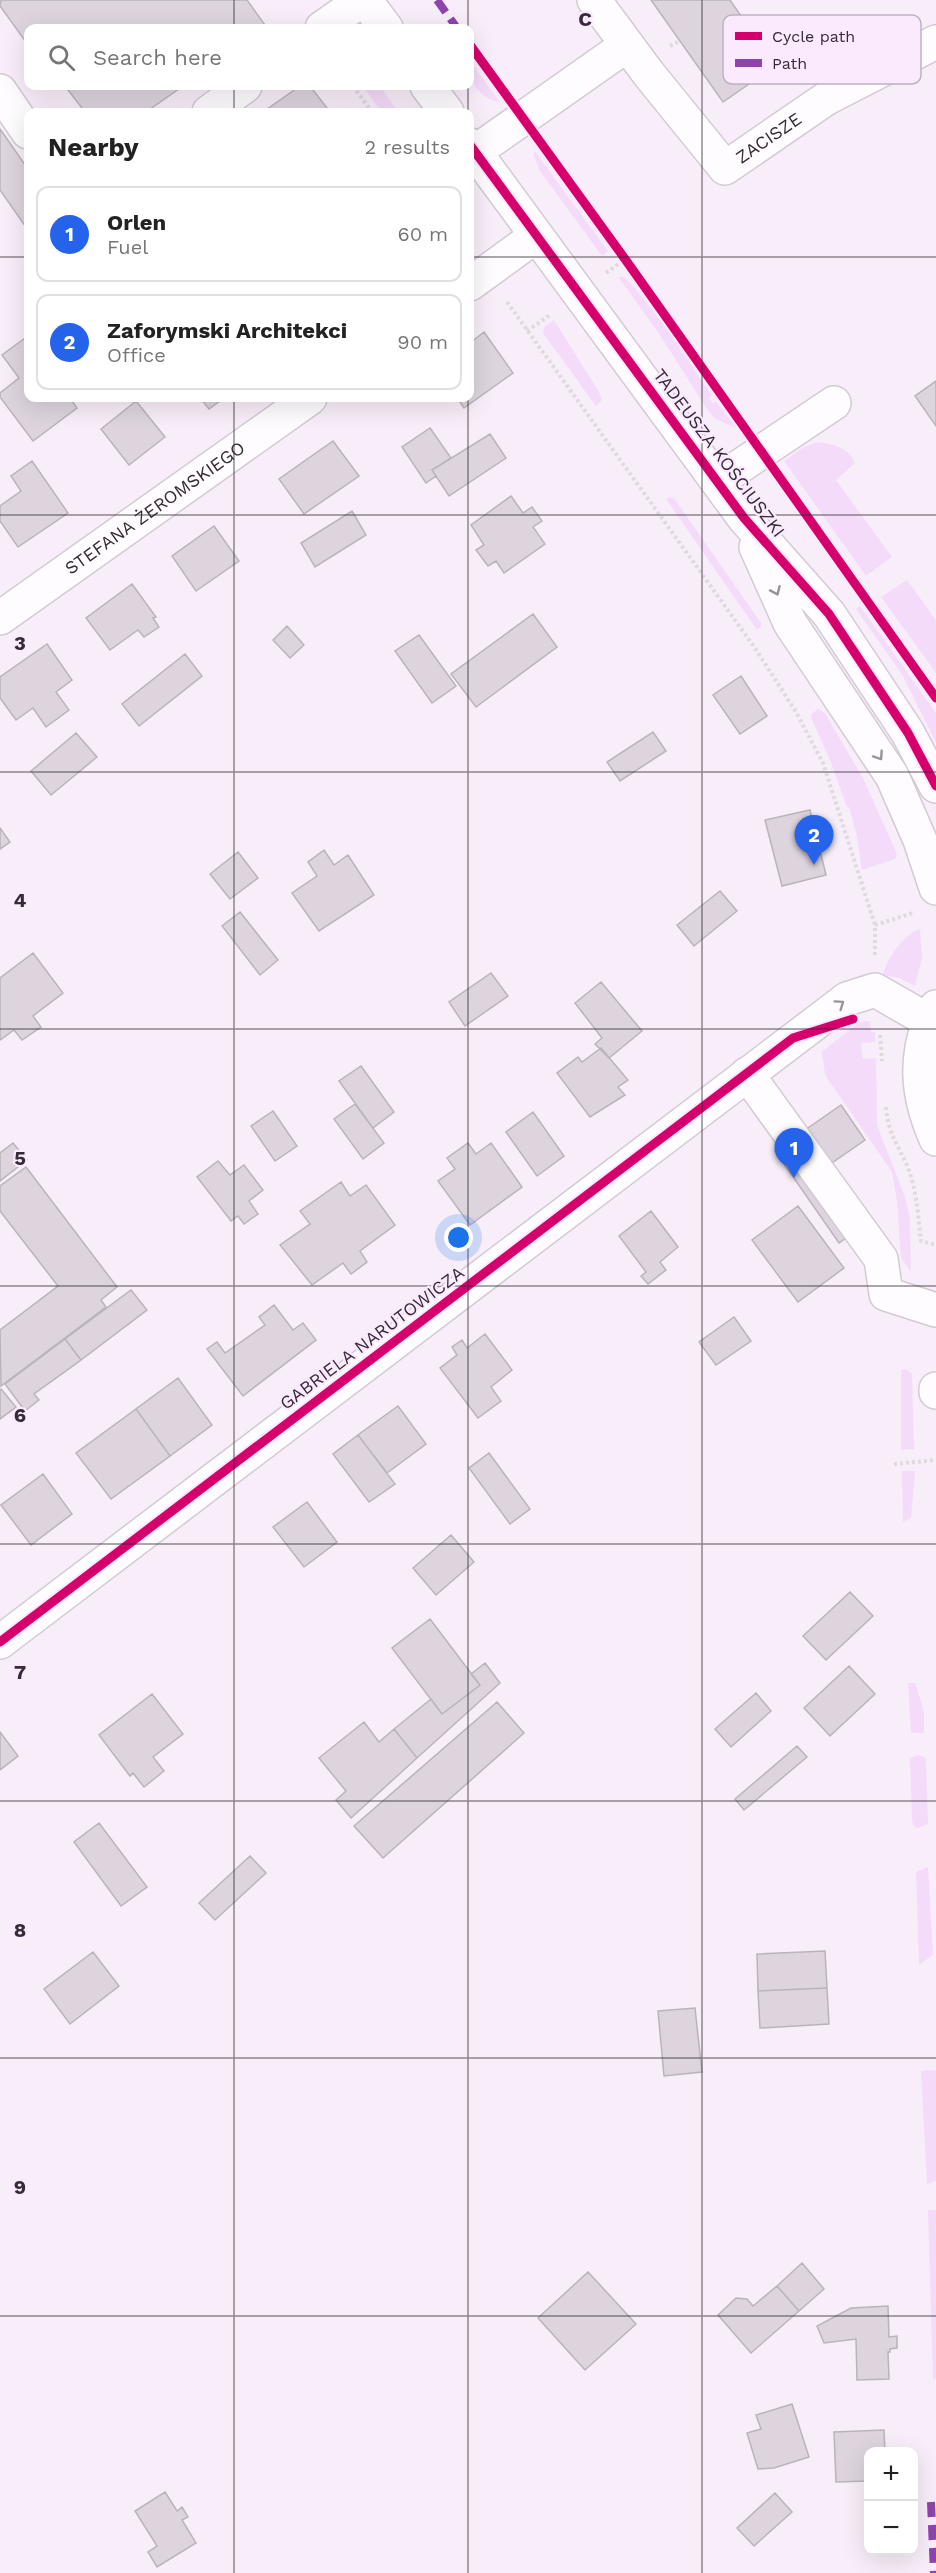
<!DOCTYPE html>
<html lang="en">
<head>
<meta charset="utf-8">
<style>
	body { margin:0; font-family:"Work Sans",sans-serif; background:#f2f2f2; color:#222 }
	.controls { position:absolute; right:18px; bottom:18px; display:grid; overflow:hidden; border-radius:12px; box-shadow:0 6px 24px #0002 }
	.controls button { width:54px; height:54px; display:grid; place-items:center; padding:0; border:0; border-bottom:2px solid #e0e0e0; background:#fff; color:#222; font:30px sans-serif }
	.you { position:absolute; left:459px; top:1238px; width:21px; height:21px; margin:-15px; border:4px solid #fff; border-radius:50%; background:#1a73e8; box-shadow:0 0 0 9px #1a73e833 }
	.badge { display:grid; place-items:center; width:39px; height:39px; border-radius:50%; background:#2563eb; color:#fff; font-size:20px; font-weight:700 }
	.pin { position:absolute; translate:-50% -50px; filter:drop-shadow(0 2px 3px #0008) }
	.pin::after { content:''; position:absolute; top:32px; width:21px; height:18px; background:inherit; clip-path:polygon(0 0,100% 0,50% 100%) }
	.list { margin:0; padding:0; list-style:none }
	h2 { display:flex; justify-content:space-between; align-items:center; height:78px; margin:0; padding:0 24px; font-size:26px }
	h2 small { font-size:20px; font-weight:400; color:#767676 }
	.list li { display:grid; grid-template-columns:39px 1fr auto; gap:18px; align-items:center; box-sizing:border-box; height:96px; margin:0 12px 12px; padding:0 12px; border:2px solid #e0e0e0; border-radius:12px }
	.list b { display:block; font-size:22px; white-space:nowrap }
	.list p { margin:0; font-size:20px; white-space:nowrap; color:#767676 }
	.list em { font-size:20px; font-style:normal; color:#767676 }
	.icon { flex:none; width:33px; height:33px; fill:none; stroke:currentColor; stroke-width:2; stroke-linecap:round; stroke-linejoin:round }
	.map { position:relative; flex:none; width:936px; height:2573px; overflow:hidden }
	.search { position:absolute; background:#fff; box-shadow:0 6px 24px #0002; left:24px; top:24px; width:450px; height:66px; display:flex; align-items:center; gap:15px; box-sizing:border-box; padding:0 21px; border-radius:12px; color:#767676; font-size:22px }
	.panel { position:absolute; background:#fff; box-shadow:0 6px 24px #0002; left:24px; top:108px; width:450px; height:294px; border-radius:12px }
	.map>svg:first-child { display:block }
	.green { fill:#f5dbfa }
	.building { fill:#ddd4de; stroke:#bbb3bc; stroke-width:1.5 }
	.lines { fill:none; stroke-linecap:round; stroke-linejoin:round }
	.minor-casing { stroke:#d3cad4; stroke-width:36 }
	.path { stroke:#dedade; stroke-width:4; stroke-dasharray:3 3; stroke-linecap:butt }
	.minor { stroke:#fefcfe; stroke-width:33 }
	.quiet { stroke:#8e44ad; stroke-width:8; stroke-dasharray:15 8; stroke-linecap:butt }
	.cycleway-casing { stroke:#fbe9fe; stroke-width:13 }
	.cycleway { stroke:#d6006c; stroke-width:9 }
	.oneway { stroke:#99949a }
	.grid { fill:none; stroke:#342b35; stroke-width:1.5; stroke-opacity:0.55 }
	.labels { text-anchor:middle; stroke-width:4.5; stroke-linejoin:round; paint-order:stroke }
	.street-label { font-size:18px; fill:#342b35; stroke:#fbe9fe }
	.key { fill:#fbe9fe; stroke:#bfb0c2; stroke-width:1.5 }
	.key-label { font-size:16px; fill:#342b35 }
	.grid-label { font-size:20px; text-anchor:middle; font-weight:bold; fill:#342b35; stroke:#fbe9fe; stroke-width:4.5; stroke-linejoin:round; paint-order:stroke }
</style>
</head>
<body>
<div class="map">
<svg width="936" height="2573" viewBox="0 0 936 2573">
	<rect width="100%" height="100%" fill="#f8eef9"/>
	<!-- green -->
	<path class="green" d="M470 61 500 102C477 98 469 81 470 61Z
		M362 86H380L398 112H382Z
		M534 150 608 251 602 256 540 171 534 156Z
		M621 276C637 281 698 376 712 395L709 398 713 403 716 401 736 428 716 419 709 412 658 332 619 278Z
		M554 320 598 390 602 400 596 406 543 333 544 327Z
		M818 442C833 444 848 447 855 463L836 480 892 557 866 576 784 461 804 447Z
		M670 497 674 498 761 623V627L757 630 666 499Z
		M907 580 936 620V673L881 597Z
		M860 606 936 713V743L903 676 856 609Z
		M818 709 825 713 863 778 897 854 895 859 862 870 856 832 849 807H847L830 760 810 715Z
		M920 929 922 958 915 986 899 978 883 975C886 960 904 933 920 929Z
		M866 1021 870 1022 871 1032H875V1042L861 1043 863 1059 876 1058 877 1125 904 1194 910 1217 911 1272 901 1258 897 1201 892 1172 825 1075 822 1052 858 1023Z
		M906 1369 912 1374 914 1449 901 1450V1370Z
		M902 1471H915L911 1518 903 1522Z
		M908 1683H915L924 1711V1733H911Z
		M918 1755 926 1758 928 1824 918 1828 914 1827 912 1821 910 1758Z
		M928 1867 933 1955 919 1965 916 1872Z
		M936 2070V2181L927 2184 921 2071Z
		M928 2210H936V2378L933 2380Z"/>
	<!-- building -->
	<path class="building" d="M1 0H247L265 25 261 28H28V45L0 6Z
		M651 0H730L756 38 771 27 778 36 795 24 808 43 723 102Z
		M65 86H183L146 112H85Z
		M300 86H310L330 112H263Z
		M0 129 28 169V230L0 190Z
		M484 332 513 373 464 408 457 398H470V343Z
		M25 338 28 343V398H70L77 408 33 441 0 397V393L19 378 2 355Z
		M936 381V426L915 396Z
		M200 398H224L209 409Z
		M136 401 165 437 129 465 101 429Z
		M430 428 451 458 432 470 436 476 426 483 402 447Z
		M490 434 506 458 449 496 432 470Z
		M333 441 359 476 304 514 279 479Z
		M32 461 68 513 18 547 0 521V506L21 491 11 476Z
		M511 496 523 513 532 507 542 521 533 527 545 544 504 573 496 561 488 566 476 550 484 545 471 525Z
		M352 511 366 535 315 567 301 543Z
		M214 526 239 561 196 591 172 556Z
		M132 584 156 617 153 618 159 627 144 637 138 630 110 650 86 618Z
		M533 614 557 647 476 707 451 674Z
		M287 626 304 645 290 658 273 640Z
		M419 635 456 686 432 703 395 651Z
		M47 644 72 680 56 692 69 710 46 727 33 708 16 720 0 698V677Z
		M185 654 202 676 139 726 122 704Z
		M741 676 767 716 740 734 713 695Z
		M653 732 666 751 620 781 607 762Z
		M76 733 97 757 51 795 31 771Z
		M810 810 826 875 782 886 765 820Z
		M0 828 10 842 0 849Z
		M324 850 334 865 348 855 374 895 319 931 292 893 317 876 308 862Z
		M238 852 258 878 230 899 210 874Z
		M720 891 737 911 694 946 677 925Z
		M240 912 278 960 260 975 222 926Z
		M33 953 63 993 33 1016 41 1027 22 1040 14 1030 0 1040V978Z
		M491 973 508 996 465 1026 449 1002Z
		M601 982 642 1031 609 1058 595 1044 602 1038 575 1003Z
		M601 1048 628 1080 618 1087 625 1095 590 1117 557 1073 578 1057 582 1062Z
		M361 1066 394 1112 373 1128 339 1081Z
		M355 1104 384 1143 363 1159 334 1119Z
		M841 1105 865 1140 832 1163 872 1220 839 1243 775 1151Z
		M273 1111 297 1146 275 1161 251 1126Z
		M533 1112 564 1156 537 1176 506 1132Z
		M13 1143 27 1160 0 1181V1153Z
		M468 1143 476 1154 491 1143 522 1187 470 1225 438 1181 455 1169 447 1158Z
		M218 1161 230 1175 244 1165 263 1190 249 1201 258 1214 244 1224 238 1216 231 1221 197 1177Z
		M26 1167 117 1287 101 1300 106 1307 1 1386 0 1330 58 1286 0 1211V1186Z
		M341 1182 350 1196 366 1185 395 1225 360 1251 367 1262 351 1274 343 1263 312 1285 280 1245 310 1224 300 1211Z
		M798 1206 844 1268 798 1302 752 1240Z
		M651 1211 678 1247 660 1262 666 1270 648 1284 641 1276 646 1272 619 1236Z
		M131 1290 147 1310 81 1360 65 1339Z
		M274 1305 293 1330 303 1323 316 1340 243 1396 207 1349 217 1342 225 1353 265 1325 259 1317Z
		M734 1317 751 1341 716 1365 699 1342Z
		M485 1334 512 1370 491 1387 501 1401 478 1418 440 1368 457 1355 452 1347 462 1340 467 1348Z
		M65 1339 81 1360 34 1394 39 1400 25 1411 5 1384Z
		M178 1378 212 1425 170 1456 136 1409Z
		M1 1389 16 1407 0 1419V1390Z
		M398 1406 426 1444 387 1473 358 1435Z
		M136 1409 170 1456 111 1499 76 1453Z
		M358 1435 395 1484 369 1502 333 1454Z
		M489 1453 530 1509 510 1524 469 1468Z
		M43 1474 72 1514 31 1545 1 1505Z
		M307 1502 337 1542 304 1567 273 1527Z
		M451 1535 474 1562 436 1595 413 1568Z
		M850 1592 873 1616 826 1660 803 1636Z
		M430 1619 480 1685 442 1714 392 1648Z
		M485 1663 500 1683 417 1758 394 1729 431 1699 442 1714 480 1685 471 1674Z
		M849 1666 875 1694 830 1736 804 1708Z
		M756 1693 771 1711 731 1747 715 1729Z
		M152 1694 183 1734 153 1757 164 1771 144 1787 133 1773 130 1776 99 1735Z
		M497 1702 524 1733 383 1858 354 1826Z
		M364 1722 379 1742 394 1729 417 1758 351 1818 336 1800 346 1791 319 1758Z
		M0 1732 18 1756 0 1770Z
		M797 1746 807 1757 744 1810 735 1799Z
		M99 1823 147 1887 121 1906 74 1842Z
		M250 1856 266 1873 215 1920 199 1903Z
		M825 1951 827 1988 758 1991 757 1954Z
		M93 1952 119 1986 70 2024 44 1989Z
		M827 1988 829 2024 760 2028 758 1991Z
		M695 2008 702 2072 664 2076 658 2011Z
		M802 2263 824 2289 799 2311 777 2286Z
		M588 2272 636 2324 585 2370 538 2318Z
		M777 2286 799 2311 751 2353 718 2315 736 2298 747 2299 753 2306Z
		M888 2306 889 2337 897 2336V2348L890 2349V2352H888L889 2379 857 2380 856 2339 824 2343 817 2326 851 2308Z
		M792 2404 809 2457 774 2468 758 2469 747 2433 761 2429 756 2415Z
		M884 2430 885 2452H868V2481L836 2482 834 2432Z
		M165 2492 177 2511 182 2507 188 2517 182 2520 196 2543 157 2567 148 2552 157 2546 135 2511Z
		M775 2493 792 2512 754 2546 737 2528Z"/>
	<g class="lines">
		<!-- minor casing -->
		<g class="minor-casing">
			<g id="minor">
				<path d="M365 0 386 28"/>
				<path id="s1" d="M594 0 648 73 725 168 827 98 936 42"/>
				<path d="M322 28 362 0"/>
				<path d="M427 86 447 112"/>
				<path d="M0 91 28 132"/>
				<path d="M209 112 245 86"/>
				<path d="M470 145 744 518 829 614 908 733 936 786"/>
				<path d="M475 152 627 45"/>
				<path d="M470 284 536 236"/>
				<path d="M718 481 834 403"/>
				<path d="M756 547 790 623 892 776 920 840 936 888"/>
				<path id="s2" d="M0 618 310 398"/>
				<path d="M936 1007C913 1052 916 1094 936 1139"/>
				<path d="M747 1074 881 1259 886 1294 936 1310"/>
				<path d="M936 1389V1392"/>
				<path d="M0 1642 847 999 875 990 929 1021"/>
			</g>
		</g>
		<!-- path -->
		<path class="path" d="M670 46 680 41
			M353 86 372 112
			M606 273 625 259
			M507 302 755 648 796 712 823 763 875 925
			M527 331 550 315
			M875 955V925L913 913
			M880 1035 882 1061
			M886 1107C888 1134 898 1144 908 1168 917 1191 918 1217 921 1241L936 1245
			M894 1464 936 1460"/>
		<!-- minor -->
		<use href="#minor" class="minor"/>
		<!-- quiet -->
		<path class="quiet" d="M437 0 457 28
			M931 2502 934 2573"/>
		<!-- cycleway casing -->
		<g class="cycleway-casing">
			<path id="cycleway" d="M470 45 625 259 936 698
				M470 145 744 518 829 614 908 733 936 786
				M0 1642 793 1038 853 1019"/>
		</g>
		<!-- cycleway -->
		<use href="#cycleway" class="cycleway"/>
	</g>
	<!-- one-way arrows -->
	<defs><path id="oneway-chevron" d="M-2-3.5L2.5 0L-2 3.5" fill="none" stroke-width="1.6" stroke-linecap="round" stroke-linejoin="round" transform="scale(1.5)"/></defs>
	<g class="oneway">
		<use href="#oneway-chevron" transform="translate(776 591) rotate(66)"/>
		<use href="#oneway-chevron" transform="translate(879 756) rotate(56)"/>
		<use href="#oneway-chevron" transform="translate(840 1004) rotate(-35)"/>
	</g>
	<!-- grid -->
	<path class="grid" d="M234 0V28M468 0V28M702 0V2573M234 86V112M468 86V112M0 257H28M470 257H936M234 398V2573M468 398V2573M0 515H936M0 772H936M0 1029H936M0 1286H936M0 1544H936M0 1801H936M0 2058H936M0 2316H936"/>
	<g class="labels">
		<!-- street labels -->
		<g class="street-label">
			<text dy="6" stroke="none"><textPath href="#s1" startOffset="266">ZACISZE</textPath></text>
			<text transform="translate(719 453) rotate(53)" y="6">TADEUSZA KOŚCIUSZKI</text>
			<text dy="6" stroke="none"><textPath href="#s2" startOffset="190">STEFANA ŻEROMSKIEGO</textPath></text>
			<text transform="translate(372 1338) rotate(-37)" y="6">GABRIELA NARUTOWICZA</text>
		</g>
	</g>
	<!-- legend -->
	<rect x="723" y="15" width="198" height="69" rx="9" class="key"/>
	<rect x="735" y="32" width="27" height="8" fill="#d6006c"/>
	<rect x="735" y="59" width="27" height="8" fill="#8e44ad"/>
	<g class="key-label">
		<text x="772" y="42">Cycle path</text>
		<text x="772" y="69">Path</text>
	</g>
	<g class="grid-label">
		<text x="585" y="26">C</text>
		<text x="20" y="650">3</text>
		<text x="20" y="907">4</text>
		<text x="20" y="1165">5</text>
		<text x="20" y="1422">6</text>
		<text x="20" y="1679">7</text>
		<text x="20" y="1937">8</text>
		<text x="20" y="2194">9</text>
	</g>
</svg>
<div class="controls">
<button>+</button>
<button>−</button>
</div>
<div class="you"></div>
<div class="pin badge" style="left:794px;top:1178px">1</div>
<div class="pin badge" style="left:814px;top:865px">2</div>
<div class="search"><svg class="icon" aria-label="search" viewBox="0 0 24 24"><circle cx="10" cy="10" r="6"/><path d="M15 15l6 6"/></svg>Search here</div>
<section class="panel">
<h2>Nearby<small>2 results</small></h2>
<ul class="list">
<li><span class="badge">1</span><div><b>Orlen</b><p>Fuel</p></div><em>60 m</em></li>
<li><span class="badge">2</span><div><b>Zaforymski Architekci</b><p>Office</p></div><em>90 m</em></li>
</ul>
</section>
</div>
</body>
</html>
